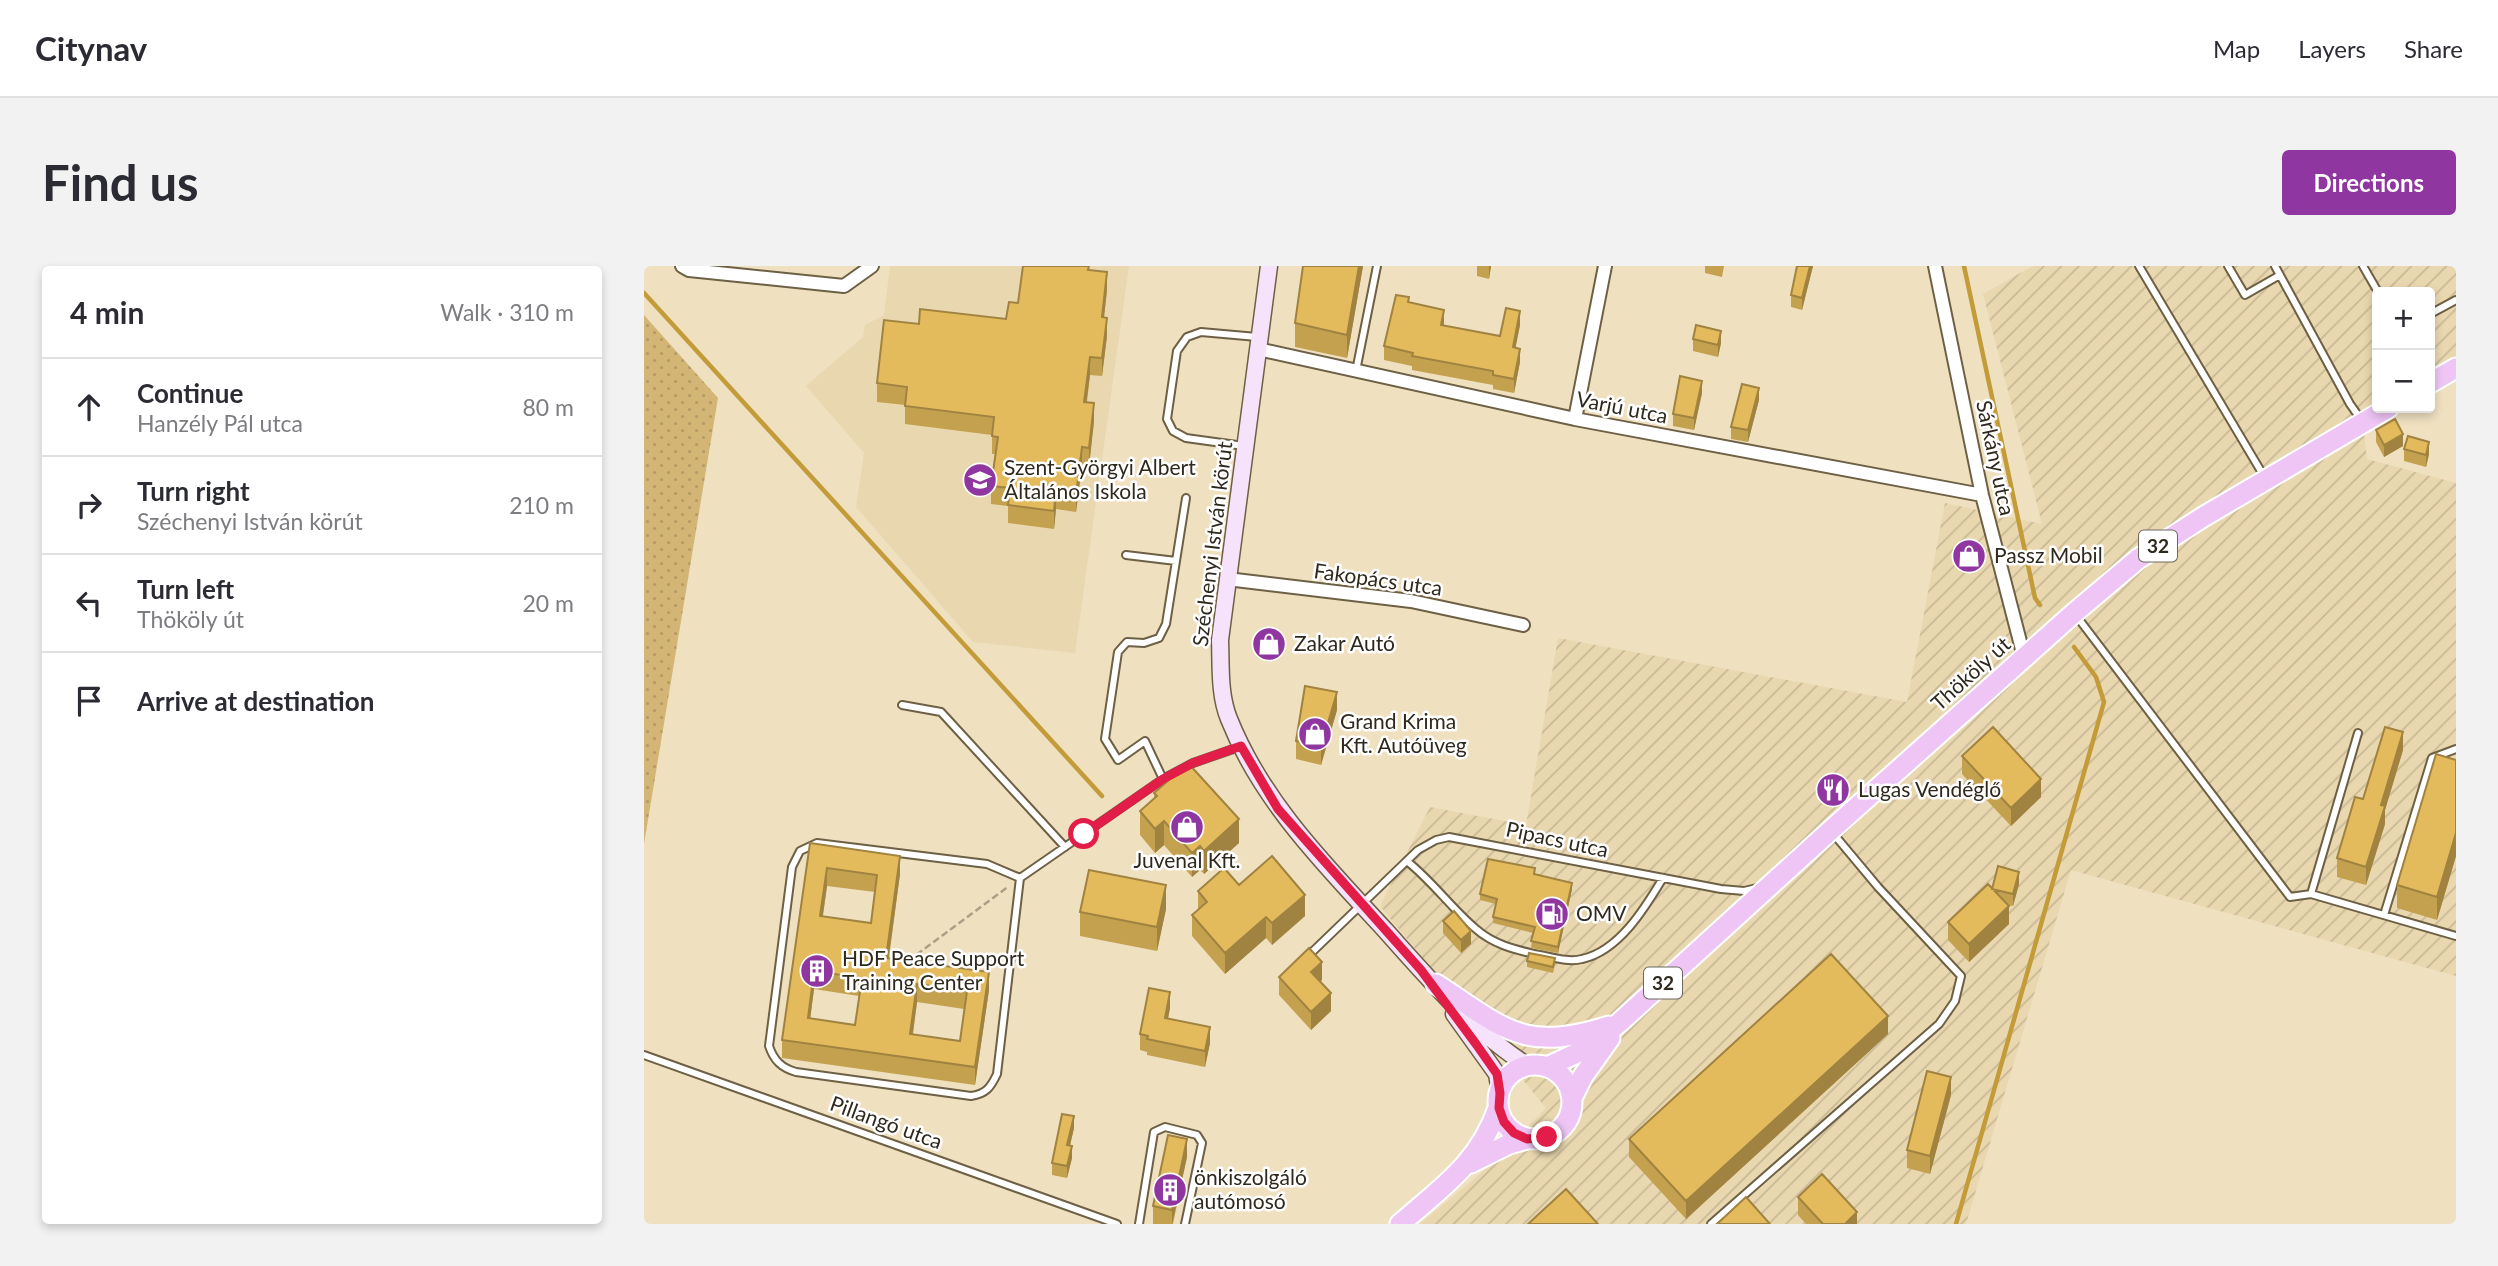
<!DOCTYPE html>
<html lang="en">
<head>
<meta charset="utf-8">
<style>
	body { margin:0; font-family:Lato,sans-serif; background:#f2f2f3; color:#2b2b33 }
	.controls { position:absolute; right:21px; top:21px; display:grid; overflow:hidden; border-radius:7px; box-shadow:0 4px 10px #0003 }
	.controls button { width:63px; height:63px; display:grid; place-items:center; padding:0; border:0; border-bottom:2px solid #e1e1e2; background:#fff; color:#2b2b33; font:35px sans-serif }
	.stop { position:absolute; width:21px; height:21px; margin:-16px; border:5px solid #e11d48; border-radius:50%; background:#fff }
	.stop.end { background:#e11d48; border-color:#fff; box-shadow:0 2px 7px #0008 }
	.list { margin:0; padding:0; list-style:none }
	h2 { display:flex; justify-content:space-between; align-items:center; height:91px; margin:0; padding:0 28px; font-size:30px }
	h2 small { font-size:23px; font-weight:400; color:#7c7c81 }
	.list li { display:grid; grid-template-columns:46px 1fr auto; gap:21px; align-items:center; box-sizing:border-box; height:98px; padding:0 28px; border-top:2px solid #e1e1e2 }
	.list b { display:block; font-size:26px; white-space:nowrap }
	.list p { margin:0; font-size:23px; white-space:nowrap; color:#7c7c81 }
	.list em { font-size:23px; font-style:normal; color:#7c7c81 }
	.icon { flex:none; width:38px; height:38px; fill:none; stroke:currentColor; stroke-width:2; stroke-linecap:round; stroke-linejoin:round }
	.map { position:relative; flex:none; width:1812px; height:958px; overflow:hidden; border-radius:7px }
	header { display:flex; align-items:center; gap:42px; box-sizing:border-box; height:98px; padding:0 35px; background:#fff; border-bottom:2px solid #e1e1e2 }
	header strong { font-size:33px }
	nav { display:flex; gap:38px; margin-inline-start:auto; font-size:24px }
	.intro { display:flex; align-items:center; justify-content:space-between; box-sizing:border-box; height:168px; padding:0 42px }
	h1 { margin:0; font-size:49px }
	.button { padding:18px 32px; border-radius:7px; background:#9036a1; color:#fff; font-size:24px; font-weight:700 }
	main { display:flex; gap:42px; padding:0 42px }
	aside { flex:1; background:#fff; border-radius:7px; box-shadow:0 4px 10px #0003 }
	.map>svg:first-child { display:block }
	.built { fill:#e9d7af }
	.industrial { fill:url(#industrial-furrows) }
	.grass { fill:url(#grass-dots) }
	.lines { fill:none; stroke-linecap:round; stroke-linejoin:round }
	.stream { stroke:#c39b39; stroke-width:4.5 }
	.lane-casing { stroke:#6d6044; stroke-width:10 }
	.street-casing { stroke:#6d6044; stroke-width:16 }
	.secondary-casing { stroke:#6d6044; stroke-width:19 }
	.primary-casing { stroke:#fff; stroke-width:23 }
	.path { stroke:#ab9f86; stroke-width:2.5; stroke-dasharray:7 3.5; stroke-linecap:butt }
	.lane { stroke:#fff; stroke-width:6 }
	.street { stroke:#fff; stroke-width:12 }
	.secondary { stroke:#f6e2fa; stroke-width:16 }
	.primary { stroke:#eec5f5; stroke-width:19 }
	.wall { fill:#c4a14f; fill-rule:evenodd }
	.shaded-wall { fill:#a08340 }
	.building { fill:#e4bb5c; stroke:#a08340; stroke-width:2; fill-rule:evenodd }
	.route { stroke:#e11d48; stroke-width:9 }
	.labels { text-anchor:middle; stroke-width:5; stroke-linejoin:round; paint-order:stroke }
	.shield { fill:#fff; stroke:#6d6961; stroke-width:2 }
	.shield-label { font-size:19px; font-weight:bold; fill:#2f291d }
	.street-label { font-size:21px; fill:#2f291d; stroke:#fff }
	.poi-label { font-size:21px; fill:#2f291d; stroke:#fff; text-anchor:start }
</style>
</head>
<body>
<header>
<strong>Citynav</strong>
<nav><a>Map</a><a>Layers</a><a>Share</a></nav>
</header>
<div class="intro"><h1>Find us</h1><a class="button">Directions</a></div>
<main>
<aside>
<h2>4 min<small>Walk · 310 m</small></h2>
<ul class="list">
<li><svg class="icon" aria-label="ahead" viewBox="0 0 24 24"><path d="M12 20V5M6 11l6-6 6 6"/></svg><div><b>Continue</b><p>Hanzély Pál utca</p></div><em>80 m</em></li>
<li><svg class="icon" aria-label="right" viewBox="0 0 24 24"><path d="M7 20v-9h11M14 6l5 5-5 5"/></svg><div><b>Turn right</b><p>Széchenyi István körút</p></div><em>210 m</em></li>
<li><svg class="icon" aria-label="left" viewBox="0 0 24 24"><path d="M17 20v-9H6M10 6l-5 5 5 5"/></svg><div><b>Turn left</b><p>Thököly út</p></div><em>20 m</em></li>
<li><svg class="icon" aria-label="arrive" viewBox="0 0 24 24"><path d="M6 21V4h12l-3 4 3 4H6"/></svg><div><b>Arrive at destination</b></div></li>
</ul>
</aside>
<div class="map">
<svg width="1812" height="958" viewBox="0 0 1812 958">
	<defs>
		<pattern id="industrial-furrows" width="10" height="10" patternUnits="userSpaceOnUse" patternTransform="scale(1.75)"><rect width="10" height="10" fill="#e9d7af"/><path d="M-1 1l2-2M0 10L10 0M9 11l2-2" fill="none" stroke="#c8b996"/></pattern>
		<pattern id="grass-dots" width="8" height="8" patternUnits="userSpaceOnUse" patternTransform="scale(1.75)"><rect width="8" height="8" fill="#d3b676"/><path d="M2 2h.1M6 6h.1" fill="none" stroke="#b59c66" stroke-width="1.8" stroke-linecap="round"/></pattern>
	</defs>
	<rect width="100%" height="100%" fill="#efe0c0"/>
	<!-- built -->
	<path class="built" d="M246 0H485L431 387 329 376 212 241 220 187 162 120 219 71 221 59 240 49Z"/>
	<!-- industrial -->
	<path class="industrial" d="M1389 0H1812V98L1786 115V26H1733V142L1719 157 1723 193 1812 217V710L1427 604 1322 958H776L856 891 902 842 736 640 786 541 882 559 914 372 1263 436 1301 237 1398 258 1339 28Z"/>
	<!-- grass -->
	<path class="grass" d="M0 49 74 132 0 578Z"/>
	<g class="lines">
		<!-- stream -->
		<path class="stream" d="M1320 0 1391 332 1396 339
			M0 27 458 530
			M1312 958 1460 436 1452 411 1430 381"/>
		<!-- lane casing -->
		<g class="lane-casing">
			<path id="lane" d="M1495 0 1621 212
				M1584 0 1601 29 1636 9
				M1631 0 1706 138 1718 155
				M1719 0 1734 26
				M1786 48 1812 34
				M712 105 733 0
				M600 180 542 172 529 165 523 153 533 85 543 71 557 66 613 71
				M482 289 532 295
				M1431 348 1646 631 1667 628 1812 670
				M258 439 297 446 421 581
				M519 513 501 475 474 494 461 473 474 386 483 376 500 377 515 372 522 358 542 232
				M173 577 343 598 376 612 353 808C347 821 342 828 327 830L152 806C138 802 130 795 125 780L148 601 156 585Z
				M764 596C789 616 808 643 832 663 849 678 869 683 890 688 905 690 923 697 938 693 975 685 1001 642 1019 612
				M376 612 519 513 549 497 595 481
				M1667 628 1714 467
				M1740 649 1788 492 1812 483
				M664 690 774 584 792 574 805 571 1077 623 1100 625 1113 622
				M0 789 473 958
				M495 958 510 866 521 861 553 869 558 877 541 958
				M1067 958 1295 758 1311 735 1317 710 1234 621 1188 566"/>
		</g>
		<!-- street casing -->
		<g class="street-casing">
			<path id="street" d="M38 0 45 4 200 20 228 0
				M1291 0 1338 229 1380 391
				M614 83 931 153 1338 229
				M931 153 961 0
				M583 313 767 335 879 359"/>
		</g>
		<!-- secondary casing -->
		<g class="secondary-casing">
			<path id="secondary" d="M625 0 576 374C577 400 575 429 585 453 618 536 682 600 742 665 785 713 830 766 884 800
				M810 748 853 808 856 826"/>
		</g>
		<!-- primary casing -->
		<g class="primary-casing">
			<path id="primary" d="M1786 117 1812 102
				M792 718C861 763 879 787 965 760
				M854 836a37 37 0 1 1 74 0a37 37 0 1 1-74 0Z
				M903 801 946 781 976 756 1187 564 1430 347 1494 293 1559 251 1744 142
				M928 832 939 810 966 772
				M827 897 865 878 883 873
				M756 958C798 921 835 897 854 842"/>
		</g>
		<!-- path -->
		<path class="path" d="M264 695 365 620"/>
		<!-- lane -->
		<use href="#lane" class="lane"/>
		<!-- street -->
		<use href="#street" class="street"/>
		<!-- secondary -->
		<use href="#secondary" class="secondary"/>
		<!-- primary -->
		<use href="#primary" class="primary"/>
	</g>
	<!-- wall -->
	<path class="wall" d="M445 0V4L463 24 460 51 463 70 458 110 446 109 443 136 450 155 445 200 438 199 432 246 412 243 410 263 364 257V240L347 238V220L351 188H348V169L261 158V139L233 136V117L275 58 362 53 374 37Z
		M719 0 703 92 651 81V57Z
		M833 0H847L845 13 833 10Z
		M1061 0H1080L1078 11 1061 7Z
		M1153 0H1169L1158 44 1147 41V29Z
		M765 36 800 57V60L856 70 876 59 871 82 876 96 870 127 849 123V119L768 104V100L740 94V80Z
		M1049 73 1077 77 1074 91 1049 85Z
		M1058 127 1050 164 1029 160V148Z
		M1115 134 1104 176 1087 173V161Z
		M1732 164 1759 180 1740 191 1732 176Z
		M1760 183 1785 188 1782 201 1760 195Z
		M693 444 677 499 652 493V475Z
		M1759 484 1741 544V558L1722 619 1693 611V592L1719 533Z
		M1318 490 1397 531 1367 560 1318 508Z
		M1812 494V590L1793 654 1753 642V619Z
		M510 527 595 577 560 608 556 604 548 611 520 579 511 587 496 569V545L510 532Z
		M166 577 256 608 245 692 345 724 331 819 138 792V774ZM183 620 231 626 227 657 179 650ZM170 723 215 730 211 759 166 752ZM273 736 320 743 316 775 269 769Z
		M891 609 928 623 914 687 887 682 889 667 849 657V651L852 638 836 634V628Z
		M1375 618 1369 640 1364 639 1365 658 1325 696 1304 674V656L1348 622Z
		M595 619 661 650 628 679 622 672 581 708 548 670V649L554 644V625Z
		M522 643 513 685 436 670V646Z
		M799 655 827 678 817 687 799 667Z
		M883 695 911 698 909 707 883 701Z
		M635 711 678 714 676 715 687 745 667 764 635 729Z
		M526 742 524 752 566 777 561 801 503 789V786L496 784V768Z
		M1244 768 1042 953 985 891V873Z
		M1307 829 1286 908 1263 902V884Z
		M430 862 426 880 428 892 423 912 408 909V897Z
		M543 891 529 958H509V940Z
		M1154 931 1213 958H1162L1154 949Z"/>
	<!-- shaded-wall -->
	<path class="shaded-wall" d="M715 0H719L703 92V69Z
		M845 0H847L845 13Z
		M1166 0H1169L1158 44V32Z
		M463 6V24L458 69V51Z
		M800 44V57L797 73V59Z
		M876 45V59L869 95V81Z
		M463 52V70L458 110V92Z
		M1077 65V77L1074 91V79Z
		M876 83V96L870 127V113Z
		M446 91V109L440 154V136Z
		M1058 115V127L1050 164V152Z
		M1115 122V134L1104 176V164Z
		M450 137V155L445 200V182Z
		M1759 168V180L1740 191V179Z
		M1785 176V188L1782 201V189Z
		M438 181V199L432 246V228Z
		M412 225V243L410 263V245Z
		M693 426V444L677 499V481Z
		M1759 466V484L1741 544V558L1722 619V601L1737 539Z
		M1397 513V531L1367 560V542Z
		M595 553V577L560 608V585Z
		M520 555V579L511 587V563Z
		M1812 567V590L1793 654V631Z
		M556 580V604L548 611V587Z
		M256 590V608L242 710V692Z
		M183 602V620L176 668V650Z
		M1375 606V618L1369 640V628Z
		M928 617V623L914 687V681Z
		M522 619V643L513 685V661Z
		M661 629V650L628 679V657Z
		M1365 640V658L1325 696V678Z
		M622 651V672L581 708V687Z
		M827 665V678L817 687V674Z
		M678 696V714L667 724V706Z
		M170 705V723L164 770V752Z
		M345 706V724L331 819V801Z
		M273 718V736L266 786V768Z
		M526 726V742L521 768V752Z
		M687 727V745L667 764V746Z
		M1244 750V768L1042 953V935Z
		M566 761V777L561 801V785Z
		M1307 811V829L1286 908V890Z
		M430 850V862L423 891V879Z
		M543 873V891L528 958V944Z
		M428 880V892L423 912V900Z
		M1213 946V958H1201Z"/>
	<!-- building -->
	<path class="building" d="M379 0H445L444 4 463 6 458 51 463 52 458 92 446 91 440 136 450 137 445 182 438 181 432 228 412 225 410 245 364 239 366 222 347 220 354 171 348 170 350 151 261 140 263 121 233 117 240 54 275 58 276 43 362 53 365 36 374 37Z
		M659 0H715L703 69 651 57Z
		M1153 0H1166L1158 32 1147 29Z
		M752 29 765 31 764 36 800 44 797 59 856 70 862 42 876 45 869 81 876 83 870 113 849 109V105L768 90 769 87 740 80Z
		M1052 59 1077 65 1074 79 1049 73Z
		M1036 110 1058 115 1050 152 1029 148Z
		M1098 118 1115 122 1104 164 1087 161Z
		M1751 153 1759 168 1740 179 1732 164Z
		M1764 170 1785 176 1782 189 1760 183Z
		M661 420 693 426 677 481 652 475Z
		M1349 461 1397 513 1367 542 1318 490Z
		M1741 461 1759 466 1737 539 1741 540 1722 601 1693 592 1711 531 1719 533Z
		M1792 488 1812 494V567L1793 631 1753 619Z
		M544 497 595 553 560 585 556 580 548 587 520 555 511 563 496 545 513 530 510 527Z
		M166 577 256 590 242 692 345 706 331 801 138 774ZM183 602 233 609 227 657 176 650ZM170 705 218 712 211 759 164 752ZM273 718 323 725 316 775 266 768Z
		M628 590 661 629 628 657 622 651 581 687 548 649 563 636 554 625 580 602 595 619Z
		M844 593 891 602 890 608 928 617 914 681 887 675 891 661 849 651 853 633 836 628Z
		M1354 600 1375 606 1369 628 1348 623Z
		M445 604 522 619 513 661 436 646Z
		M1344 618 1365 640 1325 678 1304 656Z
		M810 645 827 665 817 674 799 655Z
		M665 682 678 696 667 706 687 727 667 746 635 711Z
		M885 687 911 692 909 701 883 695Z
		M1187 688 1244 750 1042 935 985 873Z
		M505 722 526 726 521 752 566 761 561 785 503 773 504 770 496 768Z
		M1283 805 1307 811 1286 890 1263 884Z
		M418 848 430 850 423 879 428 880 423 900 408 897Z
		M524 869 543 873 528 944 509 940Z
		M1178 908 1213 946 1201 958H1179L1154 931Z
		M922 923 954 958H884Z
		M1102 931 1126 958H1073Z"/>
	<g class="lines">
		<!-- route -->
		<path class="route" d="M440 568 519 513 549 497 597 480 634 543 777 704 832 778 853 808 856 827 855 842 860 856 870 867 883 873 903 871"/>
	</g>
	<!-- icons -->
	<defs>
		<g id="school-disc" transform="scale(1.75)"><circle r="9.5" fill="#9036a1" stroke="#fff"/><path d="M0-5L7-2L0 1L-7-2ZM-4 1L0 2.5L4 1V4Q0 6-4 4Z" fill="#fff"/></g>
		<g id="shop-disc" transform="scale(1.75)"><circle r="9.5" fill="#9036a1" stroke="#fff"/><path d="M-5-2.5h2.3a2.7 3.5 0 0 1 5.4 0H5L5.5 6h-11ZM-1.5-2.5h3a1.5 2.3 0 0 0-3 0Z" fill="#fff"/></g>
		<g id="restaurant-disc" transform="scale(1.75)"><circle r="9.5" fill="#9036a1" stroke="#fff"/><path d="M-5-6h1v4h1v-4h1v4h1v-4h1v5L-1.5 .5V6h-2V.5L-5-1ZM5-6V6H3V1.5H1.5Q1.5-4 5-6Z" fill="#fff"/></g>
		<g id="fuel-disc" transform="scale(1.75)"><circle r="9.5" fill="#9036a1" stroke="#fff"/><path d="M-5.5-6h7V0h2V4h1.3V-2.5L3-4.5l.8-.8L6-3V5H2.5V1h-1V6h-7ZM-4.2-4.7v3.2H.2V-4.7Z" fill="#fff"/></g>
		<g id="building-disc" transform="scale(1.75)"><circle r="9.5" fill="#9036a1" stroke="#fff"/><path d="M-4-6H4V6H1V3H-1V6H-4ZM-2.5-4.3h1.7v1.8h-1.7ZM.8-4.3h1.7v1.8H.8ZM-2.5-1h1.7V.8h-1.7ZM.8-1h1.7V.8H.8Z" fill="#fff"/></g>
	</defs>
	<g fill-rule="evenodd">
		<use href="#school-disc" x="336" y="214"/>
		<use href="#shop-disc" x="1325" y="290"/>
		<use href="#shop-disc" x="625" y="378"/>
		<use href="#shop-disc" x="671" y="468"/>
		<use href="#restaurant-disc" x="1189" y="524"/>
		<use href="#shop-disc" x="543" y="561"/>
		<use href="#fuel-disc" x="908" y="648"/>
		<use href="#building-disc" x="173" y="705"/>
		<use href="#building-disc" x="526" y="924"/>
	</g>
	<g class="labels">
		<!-- shield labels -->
		<g class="shield">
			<rect x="1495" y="264.5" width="38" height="31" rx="5"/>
			<rect x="1000" y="701.5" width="38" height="31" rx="5"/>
		</g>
		<g class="shield-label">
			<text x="1514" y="287">32</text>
			<text x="1019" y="724">32</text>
		</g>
		<!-- street labels -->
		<g class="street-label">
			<text transform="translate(978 142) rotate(11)" y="7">Varjú utca</text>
			<text transform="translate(1351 192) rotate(78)" y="7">Sárkány utca</text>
			<text transform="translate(569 278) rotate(-83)" y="7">Széchenyi István körút</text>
			<text transform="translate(734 314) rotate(8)" y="7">Fakopács utca</text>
			<text transform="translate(1327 408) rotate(-42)" y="7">Thököly út</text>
			<text transform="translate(913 574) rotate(12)" y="7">Pipacs utca</text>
			<text transform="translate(242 857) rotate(20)" y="7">Pillangó utca</text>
		</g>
		<!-- poi labels -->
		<g class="poi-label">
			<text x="360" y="209">Szent-Györgyi Albert<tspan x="360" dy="24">Általános Iskola</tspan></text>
			<text x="1350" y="297">Passz Mobil</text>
			<text x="650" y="385">Zakar Autó</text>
			<text x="696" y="463">Grand Krima<tspan x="696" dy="24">Kft. Autóüveg</tspan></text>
			<text x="1214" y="531">Lugas Vendéglő</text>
			<text x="543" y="602" text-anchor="middle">Juvenal Kft.</text>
			<text x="932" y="655">OMV</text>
			<text x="198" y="700">HDF Peace Support<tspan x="198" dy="24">Training Center</tspan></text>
			<text x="550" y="919">önkiszolgáló<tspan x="550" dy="24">autómosó</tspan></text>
		</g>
	</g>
</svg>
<div class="controls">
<button>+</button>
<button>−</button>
</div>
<div class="stop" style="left:440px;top:568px"></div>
<div class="stop end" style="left:903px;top:871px"></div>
</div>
</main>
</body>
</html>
